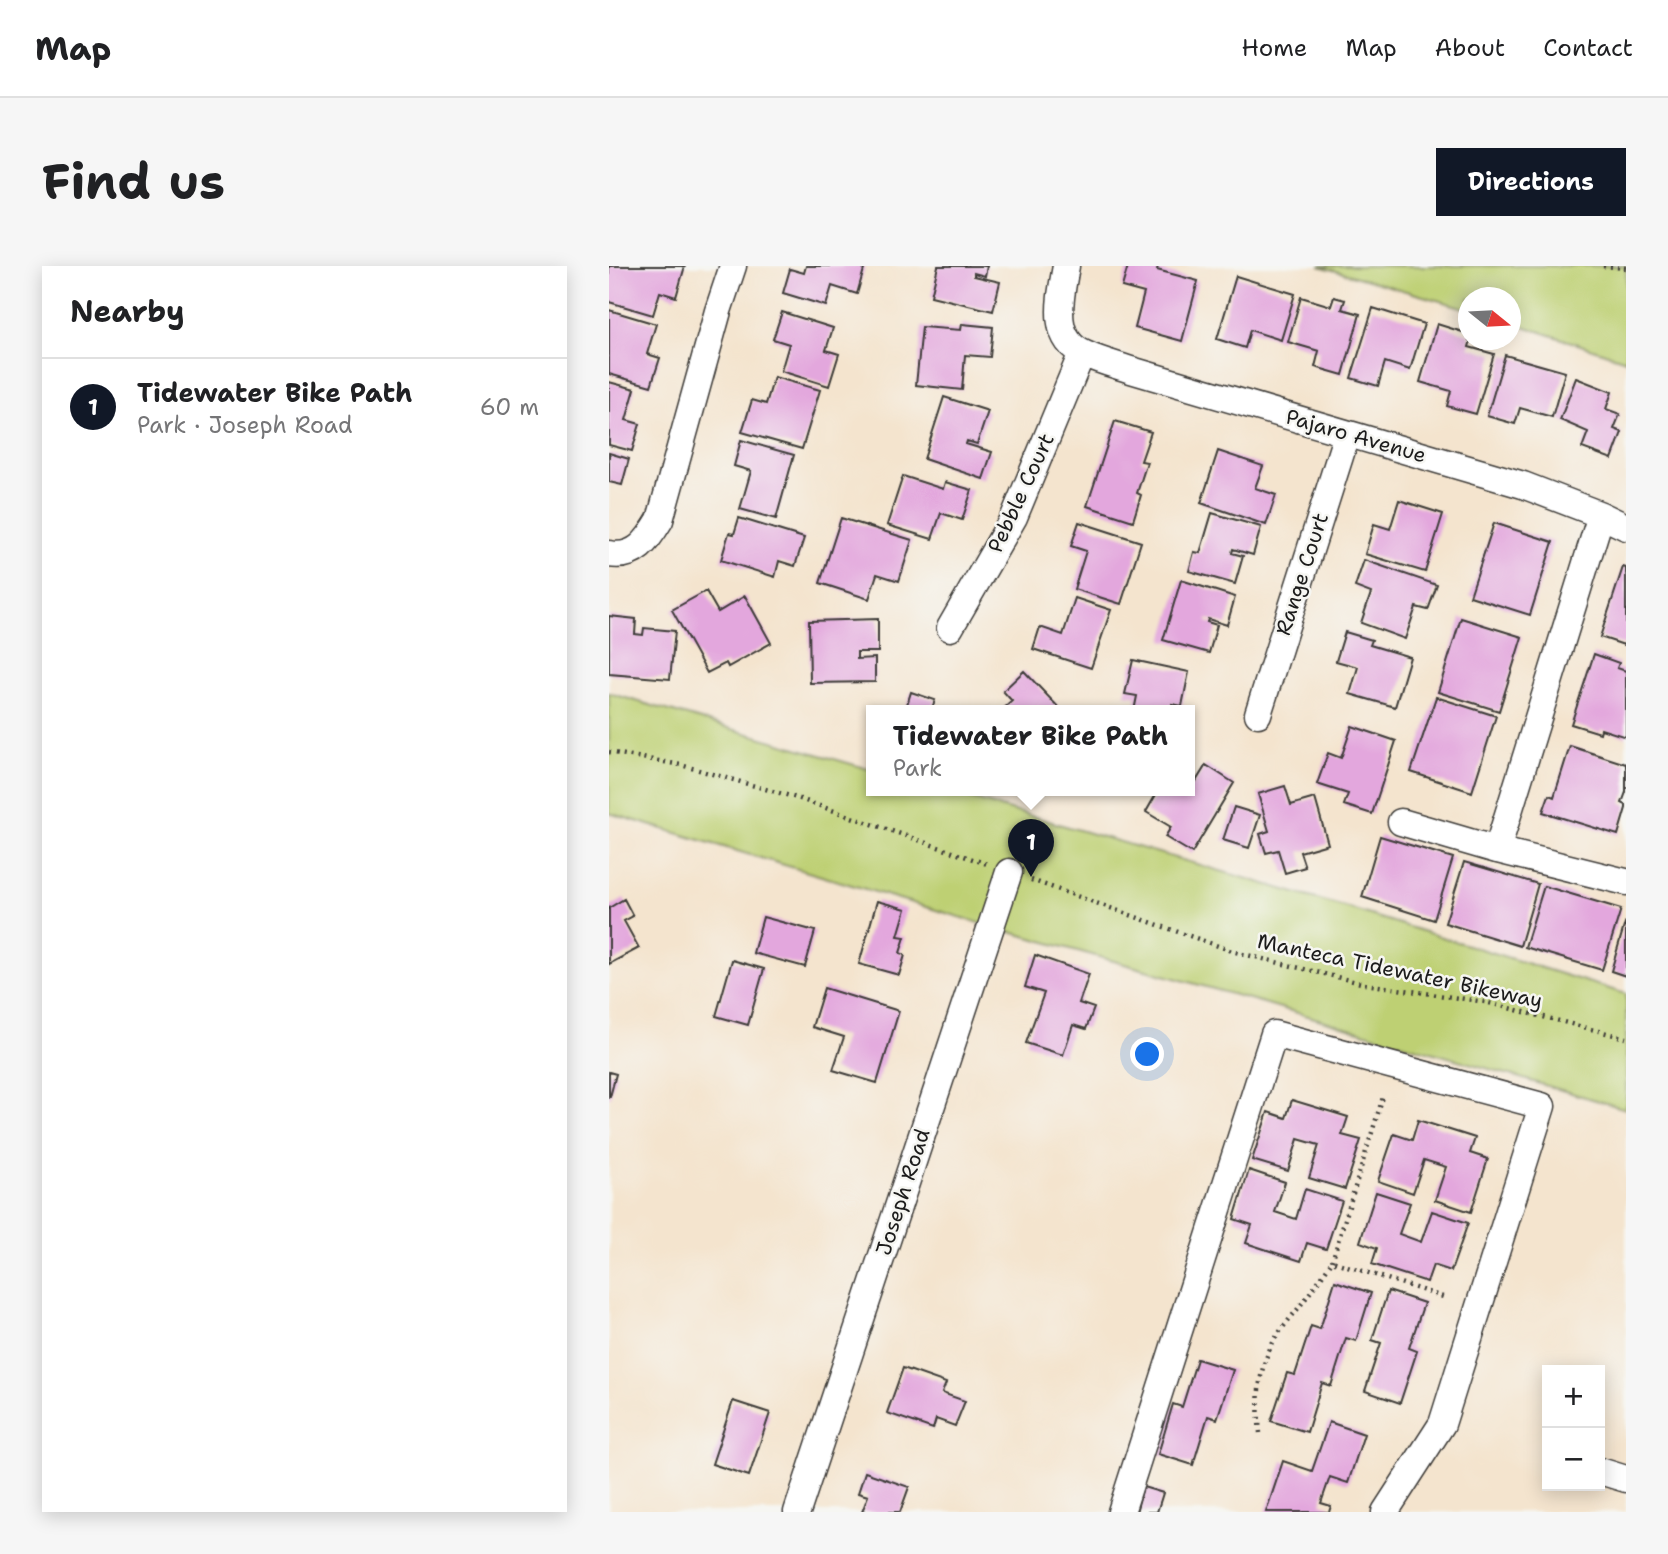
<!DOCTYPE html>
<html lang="en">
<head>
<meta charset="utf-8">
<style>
	body { margin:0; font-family:"Shantell Sans",sans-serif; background:#f6f6f6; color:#202124 }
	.controls { position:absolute; right:21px; bottom:21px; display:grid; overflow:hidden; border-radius:0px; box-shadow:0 4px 18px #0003 }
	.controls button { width:63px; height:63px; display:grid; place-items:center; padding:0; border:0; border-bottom:2px solid #e0e0e0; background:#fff; color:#202124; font:35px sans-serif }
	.compass { position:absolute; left:849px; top:21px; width:63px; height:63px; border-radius:50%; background:#fff; box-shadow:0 4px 18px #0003; rotate:108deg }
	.you { position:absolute; left:539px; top:789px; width:24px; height:24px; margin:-18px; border:5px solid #fff; border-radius:50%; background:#1a73e8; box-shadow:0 0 0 10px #1a73e833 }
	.badge { display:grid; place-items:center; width:46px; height:46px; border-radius:50%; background:#111827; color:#fff; font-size:23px; font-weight:700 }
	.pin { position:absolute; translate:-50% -58px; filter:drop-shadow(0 2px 4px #0008) }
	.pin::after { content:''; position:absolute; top:37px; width:24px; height:21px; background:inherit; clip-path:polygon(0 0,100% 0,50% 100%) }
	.popup { position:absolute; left:257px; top:439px; width:329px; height:91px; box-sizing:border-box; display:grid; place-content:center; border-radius:0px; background:#fff; filter:drop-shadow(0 2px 5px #0005); font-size:23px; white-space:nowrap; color:#757577 }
	.popup b { font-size:26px; color:#202124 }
	.popup::after { content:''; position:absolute; left:50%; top:100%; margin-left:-14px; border:14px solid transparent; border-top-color:#fff }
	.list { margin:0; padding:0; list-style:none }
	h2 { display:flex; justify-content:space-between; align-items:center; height:91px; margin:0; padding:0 28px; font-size:30px }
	h2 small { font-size:23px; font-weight:400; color:#757577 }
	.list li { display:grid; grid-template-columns:46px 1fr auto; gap:21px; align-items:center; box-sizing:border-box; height:98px; padding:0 28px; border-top:2px solid #e0e0e0 }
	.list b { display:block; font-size:26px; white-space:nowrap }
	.list p { margin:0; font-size:23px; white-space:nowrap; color:#757577 }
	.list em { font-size:23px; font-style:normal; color:#757577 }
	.map { position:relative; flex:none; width:1017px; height:1246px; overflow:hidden; border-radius:0px }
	header { display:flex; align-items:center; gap:42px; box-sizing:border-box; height:98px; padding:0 35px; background:#fff; border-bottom:2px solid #e0e0e0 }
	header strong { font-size:33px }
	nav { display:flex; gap:38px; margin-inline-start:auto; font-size:24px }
	.intro { display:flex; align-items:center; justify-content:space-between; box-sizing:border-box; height:168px; padding:0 42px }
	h1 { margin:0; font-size:49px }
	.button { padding:18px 32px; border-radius:0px; background:#111827; color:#fff; font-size:24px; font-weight:700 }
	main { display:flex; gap:42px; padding:0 42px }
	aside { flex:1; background:#fff; border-radius:0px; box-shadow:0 4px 18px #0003 }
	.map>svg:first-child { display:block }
	.green { fill:#bed073; stroke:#6d7648; stroke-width:2 }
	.building { fill:#e3a7dd }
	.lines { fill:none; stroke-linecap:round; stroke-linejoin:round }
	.minor-casing { stroke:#3c3a37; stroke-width:29 }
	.path { stroke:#3c3a37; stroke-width:4.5; stroke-dasharray:2 5; stroke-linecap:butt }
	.minor { stroke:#fff; stroke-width:26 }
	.labels { text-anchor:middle; stroke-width:5; stroke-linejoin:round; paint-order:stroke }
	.street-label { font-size:21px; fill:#1c1c1c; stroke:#f6f6f2 }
</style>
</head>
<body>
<header>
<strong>Map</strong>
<nav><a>Home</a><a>Map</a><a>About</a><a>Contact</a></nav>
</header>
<div class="intro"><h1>Find us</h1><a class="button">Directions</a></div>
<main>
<aside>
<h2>Nearby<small></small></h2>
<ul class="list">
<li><span class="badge">1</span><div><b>Tidewater Bike Path</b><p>Park · Joseph Road</p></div><em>60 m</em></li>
</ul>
</aside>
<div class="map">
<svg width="1017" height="1246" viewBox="0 0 1017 1246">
	<rect width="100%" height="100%" fill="#f6f6f2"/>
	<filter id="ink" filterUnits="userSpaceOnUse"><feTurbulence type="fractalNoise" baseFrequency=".0143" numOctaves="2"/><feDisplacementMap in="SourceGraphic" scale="14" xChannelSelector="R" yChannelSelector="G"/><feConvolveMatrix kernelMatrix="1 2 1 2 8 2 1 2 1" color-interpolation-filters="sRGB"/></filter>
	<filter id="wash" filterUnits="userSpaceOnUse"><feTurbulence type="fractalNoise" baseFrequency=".00686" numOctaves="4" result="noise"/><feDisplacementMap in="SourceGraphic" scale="28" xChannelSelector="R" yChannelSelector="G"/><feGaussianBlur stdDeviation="1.57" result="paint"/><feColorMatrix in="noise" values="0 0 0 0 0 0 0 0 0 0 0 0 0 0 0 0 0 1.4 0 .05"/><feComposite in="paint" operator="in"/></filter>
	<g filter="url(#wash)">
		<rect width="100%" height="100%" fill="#f4e4ce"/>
		<!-- green -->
		<path class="green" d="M710 0H1017V94L902 56V32H860L859 43Z
			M0 427 263 504V525H336L742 643 1017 728V843L651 736 401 666 0 547Z"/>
		<g id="blocks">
			<!-- building -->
			<path class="building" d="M0 0H76L67 31 51 26 44 49 0 36Z
				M197 0H256L248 28 223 20 217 40 174 27 181 3 195 7Z
				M329 0H378L376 10 365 7V10L391 16 384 45 322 30Z
				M519 0H549L548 4 589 15 573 75 526 62 535 27 513 21Z
				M627 10 686 28 672 74 641 64 636 82 608 73Z
				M692 31 722 40 725 31 736 34 733 43 751 48 734 109 706 101 710 85 679 76Z
				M764 42 815 58 801 104 776 96 769 120 742 112Z
				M0 44 47 58 38 88 51 92 42 120 0 108Z
				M173 46 224 62 217 84 230 88 220 120 172 105 180 78 164 73Z
				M353 58 384 61 381 91 356 89 353 124 307 119 313 61 352 64Z
				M828 58 860 68V74H862L860 81 885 88 867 148 838 140 842 125 811 116Z
				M896 89 956 106 943 151 911 142 906 158 878 150Z
				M165 111 211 124 193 183 133 166 143 134 157 138Z
				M967 112 1003 126 997 143 1011 148 1005 163 1013 166 1003 193 973 182 979 166 951 154Z
				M0 116 26 123 17 154 31 158 23 185 0 179Z
				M335 131 379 145 368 178 358 175 357 178 383 186 374 213 315 193Z
				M506 155 542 166 532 195 538 196 528 227 532 229 524 255 478 240Z
				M132 174 185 189 167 253 131 243 142 205 125 200Z
				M609 185 654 200 646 222 667 229 657 259 592 237Z
				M0 187 20 193 13 219 0 216Z
				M294 210 334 223 336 216 363 224 353 254 332 247 323 273 278 259Z
				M790 234 834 248 816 306 756 288 765 258 781 263Z
				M603 247 652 261 644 289 624 283 623 287 634 290 626 318 580 305 585 286 591 287Z
				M130 252 195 272 186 300 170 295 166 311 112 294 120 267 125 268Z
				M232 252 303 274 290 315 268 308 260 333 211 317Z
				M470 256 532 276 512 338 465 323 477 285 462 280Z
				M885 257 944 276 921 349 861 330Z
				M755 294 828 319 819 344 807 341 796 373 752 357 762 327 746 321Z
				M1014 301 1017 302V375L1015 379 991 371Z
				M572 314 626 331 618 359 599 353 598 356 608 359 600 387 554 374Z
				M97 325 109 346 136 330 162 377 119 401 117 397 98 407 63 344Z
				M466 332 502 344 482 402 424 383 431 361 454 369Z
				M0 350 27 353 26 368 34 369 35 362 66 365 61 413 0 408Z
				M852 352 913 371 890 445 829 426Z
				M269 353V386H248V393L266 392V416L201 417 200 355Z
				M736 366 763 374 761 379 801 391 786 441 741 428 749 401 727 395Z
				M985 388 1010 397 1008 402 1017 405V471L992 463 991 467 962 458Z
				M524 394 580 406 573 440 563 438 562 445H525L528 430 516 428Z
				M415 405 453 445H392L403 435 394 425Z
				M302 426 326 434 322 445H296Z
				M827 431 887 450 863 526 802 506Z
				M743 460 787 475 763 548 735 539 739 528 708 518 719 487 732 492Z
				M961 480 1017 498V526L1013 537 1017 539V542L1009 569 934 546 940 529 945 531Z
				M597 499 625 517 583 587 556 571 562 561 537 546 549 525H581V518L584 520Z
				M676 520 682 539 706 532 719 578 691 586 696 601 676 607 669 584 657 587 651 568 660 565 649 528Z
				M625 541 651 549 640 582 614 574Z
				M771 570 844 592 825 654 753 631Z
				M855 596 929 618 911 680 836 657Z
				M935 620 1012 643 993 704 916 681Z
				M15 633 24 650 15 655 30 682 0 698V642Z
				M268 635 297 643 289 670 296 671 291 687 296 689 290 709 250 698Z
				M154 651 206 665 196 701 144 687Z
				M1016 657 1017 658V710L1002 705Z
				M426 689 480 708 470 737 485 742 477 763 464 759 454 789 417 777 435 727 416 721Z
				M123 694 155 703 139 759 107 750Z
				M215 722 290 745 268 817 224 804 235 771 203 761Z
				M0 806 7 808 1 831H0Z
				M683 834 739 851 733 869 752 874 736 923 700 912 710 879 689 873 679 905 643 894 659 846 677 852Z
				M809 854 866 872 861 887 879 893 862 946 826 934 837 901 815 894 804 927 769 915 785 868 803 874Z
				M640 904 676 916 666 946 687 953 696 923 733 935 717 983 698 977 692 995 637 977 643 959 625 953Z
				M767 926 801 937 790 968 812 976 823 945 859 957 842 1005 824 999 818 1016 763 998 768 982 751 976Z
				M726 1015 762 1027 747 1075 737 1072 722 1120 713 1117 698 1166 662 1155 678 1107 686 1109 702 1060 711 1063Z
				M779 1025 815 1037 800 1082 808 1085 791 1137 756 1125 772 1077 763 1074Z
				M588 1093 624 1104 608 1153 599 1150 584 1199 549 1188 564 1138 573 1141Z
				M294 1102 337 1117 333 1127 356 1135 346 1160 327 1153 324 1163 278 1147Z
				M124 1135 161 1147 140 1210 103 1198Z
				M720 1156 755 1168 739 1217 721 1211 712 1237 722 1240 720 1246H657L674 1195 703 1205Z
				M256 1206 300 1221 291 1246H253L259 1230 249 1227Z
				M534 1221 554 1227 548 1246H527Z"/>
		</g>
	</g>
	<g filter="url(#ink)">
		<use href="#blocks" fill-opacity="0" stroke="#3c3a37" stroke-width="2"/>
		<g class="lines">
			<!-- minor casing -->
			<g class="minor-casing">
				<path id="minor" d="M457 0C452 30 440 73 476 88 491 95 507 99 522 104L914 219 992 249 1017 261
					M0 288C27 293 39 274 51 254L109 45 124 0
					M341 362 405 251 473 87
					M649 448 738 168
					M792 556 888 584 1017 616
					M888 584 992 249
					M991 1205 1017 1213
					M188 1246 400 606
					M512 1246 665 768 933 840 833 1158 776 1246"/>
			</g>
			<!-- path -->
			<path class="path" d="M994 0 1017 2
				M0 486 72 499 188 532 378 598
				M422 614 626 686 756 718 876 736 1017 772
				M723 995 774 831
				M651 1167C648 1138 648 1112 660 1085 666 1070 678 1056 688 1044 700 1028 712 1012 723 995L837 1032"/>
			<!-- minor -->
			<use href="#minor" class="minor"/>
		</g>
	</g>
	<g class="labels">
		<!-- street labels -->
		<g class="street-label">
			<text transform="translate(747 170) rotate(16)" y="7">Pajaro Avenue</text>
			<text transform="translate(412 227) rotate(-65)" y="7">Pebble Court</text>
			<text transform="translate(693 308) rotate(-72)" y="7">Range Court</text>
			<text transform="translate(791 705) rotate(12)" y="7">Manteca Tidewater Bikeway</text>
			<text transform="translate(294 926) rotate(-72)" y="7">Joseph Road</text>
		</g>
	</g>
</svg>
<div class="controls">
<button>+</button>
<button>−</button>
</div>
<svg class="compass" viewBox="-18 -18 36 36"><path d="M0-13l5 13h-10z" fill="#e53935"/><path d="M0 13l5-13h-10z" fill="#757577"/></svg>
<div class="you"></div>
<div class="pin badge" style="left:422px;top:611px">1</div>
<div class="popup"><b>Tidewater Bike Path</b>Park</div>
</div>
</main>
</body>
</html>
